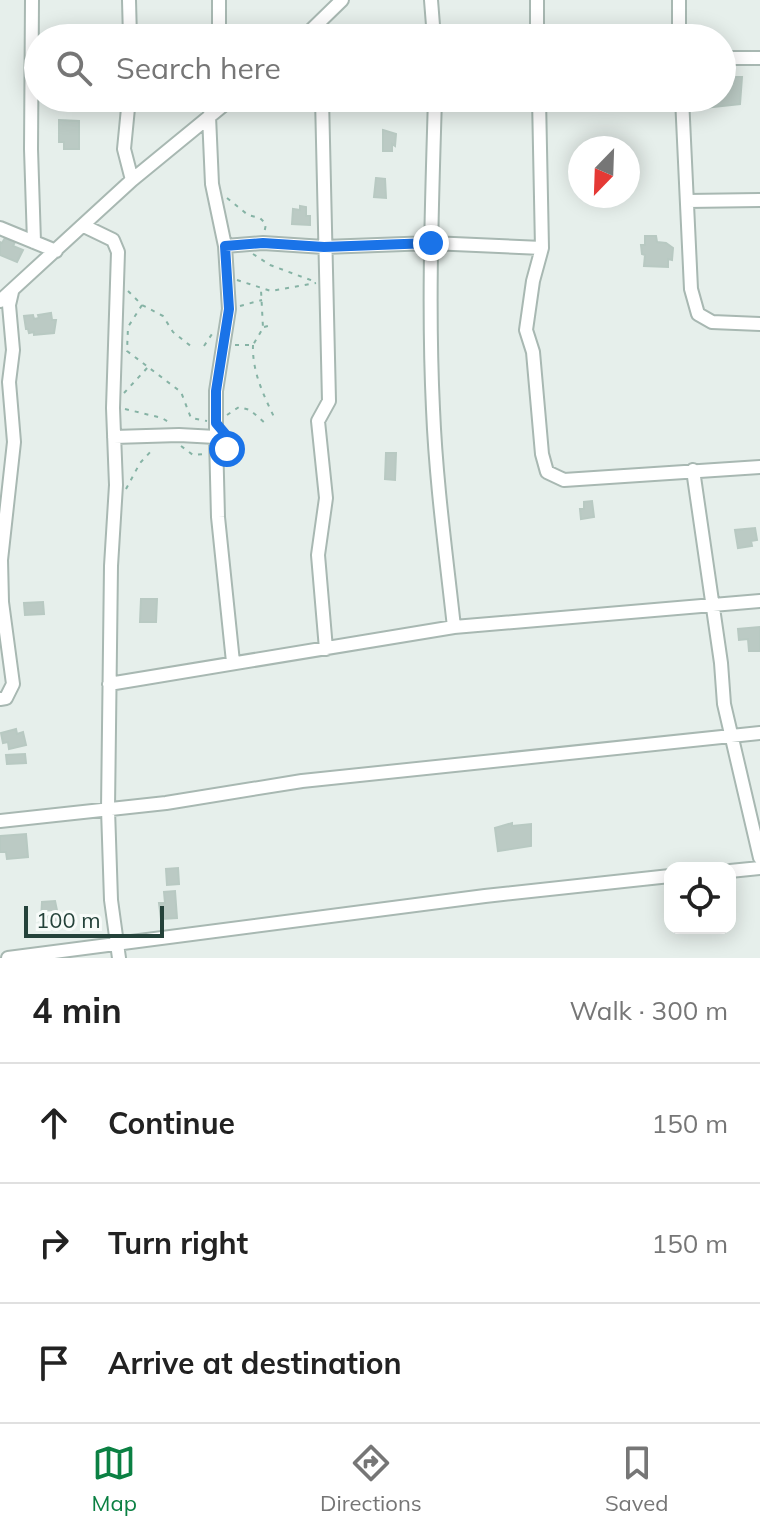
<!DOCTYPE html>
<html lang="en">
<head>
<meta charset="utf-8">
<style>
	body { margin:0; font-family:Mulish,sans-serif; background:#f6f6f6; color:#222 }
	.controls { position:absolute; right:24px; bottom:24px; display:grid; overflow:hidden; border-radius:16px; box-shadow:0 4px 20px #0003 }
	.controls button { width:72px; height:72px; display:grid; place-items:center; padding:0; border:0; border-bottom:2px solid #e0e0e0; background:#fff; color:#222; font:40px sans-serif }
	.compass { position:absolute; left:568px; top:136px; width:72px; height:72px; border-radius:50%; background:#fff; box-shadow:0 4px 20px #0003; rotate:203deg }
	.scale { position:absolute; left:24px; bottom:20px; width:140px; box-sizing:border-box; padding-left:8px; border:4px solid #24423a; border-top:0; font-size:22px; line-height:28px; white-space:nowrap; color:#24423a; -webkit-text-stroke:6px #f7fbf9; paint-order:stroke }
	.stop { position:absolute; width:24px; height:24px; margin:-18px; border:6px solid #1a73e8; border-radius:50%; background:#fff }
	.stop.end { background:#1a73e8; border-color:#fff; box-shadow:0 2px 8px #0008 }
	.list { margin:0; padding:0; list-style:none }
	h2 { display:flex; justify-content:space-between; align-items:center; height:104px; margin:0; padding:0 32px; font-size:34px }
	h2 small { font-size:26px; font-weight:400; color:#767676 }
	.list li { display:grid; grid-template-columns:52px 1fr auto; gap:24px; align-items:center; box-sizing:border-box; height:120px; padding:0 32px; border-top:2px solid #e0e0e0 }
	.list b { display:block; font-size:30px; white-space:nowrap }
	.list em { font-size:26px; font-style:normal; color:#767676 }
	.icon { flex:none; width:44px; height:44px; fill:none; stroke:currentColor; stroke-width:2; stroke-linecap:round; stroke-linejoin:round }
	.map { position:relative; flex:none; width:760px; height:958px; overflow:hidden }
	.search { position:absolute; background:#fff; box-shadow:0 4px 20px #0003; left:24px; right:24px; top:24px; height:88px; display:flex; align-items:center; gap:20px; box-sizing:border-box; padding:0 28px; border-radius:44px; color:#767676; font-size:30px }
	.sheet { height:464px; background:#fff }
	nav { display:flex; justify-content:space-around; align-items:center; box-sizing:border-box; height:112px; border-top:2px solid #e0e0e0; background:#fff; font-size:22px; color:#767676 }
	nav a { display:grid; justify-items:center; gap:4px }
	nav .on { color:#0b8043 }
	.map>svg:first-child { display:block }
	.building { fill:#bbcac4; stroke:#b8c9c2; stroke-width:2 }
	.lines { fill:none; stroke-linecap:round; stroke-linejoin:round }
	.minor-casing { stroke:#a8b8b2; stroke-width:16 }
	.path { stroke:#86b3a5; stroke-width:2; stroke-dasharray:4 6; stroke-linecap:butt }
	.minor { stroke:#fff; stroke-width:12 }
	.route { stroke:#1a73e8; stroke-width:10 }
</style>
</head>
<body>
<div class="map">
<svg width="760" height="958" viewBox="0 0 760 958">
	<rect width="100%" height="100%" fill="#e6efeb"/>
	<!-- building -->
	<path class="building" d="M730 77H742L740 104 705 108V98H722V89L730 90Z
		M59 120 79 121V149H64V142H59Z
		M383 130 396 134 395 146 392 144V151H383Z
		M376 178 385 179 386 198 374 197Z
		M300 206 306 207V216H310V225L292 224 293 209 300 210Z
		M645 236H656L657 242 666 243 673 248 672 260 668 259V267L644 266 645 255 642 254 641 245H645Z
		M5 238 15 242 13 246 23 250 17 262 0 255V242L2 243Z
		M51 313 52 320H56L54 333 34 335V332L29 333 28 329H26L24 316 33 315 34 319 39 318 38 315Z
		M386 453H396L395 480 385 479Z
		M592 501 594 517 581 519 580 509H584V502Z
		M755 528 757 540 751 541 752 546 738 548 735 530Z
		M141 599H157L156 622H140Z
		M43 602 44 614 25 615 24 603Z
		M760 627V651H749L748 639 739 640 738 629Z
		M16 729 17 734 23 732 26 745 9 749 8 742 3 743 1 733Z
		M25 754 26 763 7 764 6 755Z
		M512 823V826L531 824V846L498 851 495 828Z
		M26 834 28 857 7 859 6 852H0V836Z
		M178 868 179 884 167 885 166 869Z
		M175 891 177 918 161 919 159 903H165L164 892Z
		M55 901 59 920 41 922 42 902Z"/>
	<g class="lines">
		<!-- minor casing -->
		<g class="minor-casing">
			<path id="minor" d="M32 0 31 149 34 242
				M129 0 130 38
				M219 0V38
				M431 0 434 38
				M537 0V38
				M679 0V38
				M303 38 342 0
				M722 58H760
				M129 98 124 149 132 180
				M322 98 329 401 318 421 326 498 318 555 326 649
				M435 98C432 201 428 305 433 409 436 482 446 554 454 627
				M539 98 542 248 533 281 526 330 533 352 542 454 547 472 564 480 760 467
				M682 98 691 289 698 314 712 322 760 324
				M209 116 212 184 225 246 229 309 216 391V437L218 517 233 662
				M687 201 760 200
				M84 226 113 240 118 252 113 408 116 485 111 566 108 809 111 900 119 958
				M0 228 56 251
				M225 246 263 243 324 247 431 243 542 248
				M0 301 132 180 232 98
				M114 437 179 435 216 437
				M693 470 721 663 724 704 760 858
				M109 684 454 627 760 601
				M0 699 6 698 13 684 2 602 1 560 14 442 9 382 13 350 9 305 12 292
				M0 821 166 803 302 781 760 733
				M730 871 760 868
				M8 958 485 896 670 876"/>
		</g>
		<!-- path -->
		<path class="path" d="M227 198 248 215 260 218 266 224 264 234
			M253 254 270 265 316 282
			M237 280 271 291 316 283
			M128 291 142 305 163 316 173 332 192 347
			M142 305 128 327 127 351 181 392 191 418 207 421
			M240 306 262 300
			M264 327 272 325
			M235 345H253L263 328 261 290
			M253 345C252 372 264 396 275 419
			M204 346 214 331
			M124 393 149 366
			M125 409 162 418 172 424
			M227 415 239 407 250 410 265 423
			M181 446 193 455 204 454
			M227 448 241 455
			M126 489 140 463 154 448"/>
		<!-- minor -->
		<use href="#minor" class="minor"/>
	</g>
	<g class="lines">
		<!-- route -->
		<path class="route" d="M227 449V436L216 423V391L229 309 225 246 263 243 324 247 431 243"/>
	</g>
</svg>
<div class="controls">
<button><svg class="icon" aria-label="locate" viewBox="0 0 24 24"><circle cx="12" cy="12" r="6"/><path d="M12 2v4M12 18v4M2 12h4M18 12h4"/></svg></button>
</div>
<svg class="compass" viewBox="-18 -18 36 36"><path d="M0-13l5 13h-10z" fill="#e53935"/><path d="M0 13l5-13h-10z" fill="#767676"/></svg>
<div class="scale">100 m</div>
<div class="stop" style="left:227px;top:449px"></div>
<div class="stop end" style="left:431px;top:243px"></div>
<div class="search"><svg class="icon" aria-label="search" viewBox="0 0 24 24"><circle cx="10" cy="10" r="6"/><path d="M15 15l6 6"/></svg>Search here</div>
</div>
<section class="sheet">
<h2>4 min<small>Walk · 300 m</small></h2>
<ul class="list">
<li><svg class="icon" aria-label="ahead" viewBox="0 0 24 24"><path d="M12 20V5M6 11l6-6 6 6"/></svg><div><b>Continue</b></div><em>150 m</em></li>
<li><svg class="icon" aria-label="right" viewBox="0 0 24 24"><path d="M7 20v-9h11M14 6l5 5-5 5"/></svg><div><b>Turn right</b></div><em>150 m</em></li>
<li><svg class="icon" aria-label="arrive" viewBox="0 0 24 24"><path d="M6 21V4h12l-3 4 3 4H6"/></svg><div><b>Arrive at destination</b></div></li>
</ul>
</section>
<nav>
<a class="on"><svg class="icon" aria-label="map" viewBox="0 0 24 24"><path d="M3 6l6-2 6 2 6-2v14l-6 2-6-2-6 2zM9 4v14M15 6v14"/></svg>Map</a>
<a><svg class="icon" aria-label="directions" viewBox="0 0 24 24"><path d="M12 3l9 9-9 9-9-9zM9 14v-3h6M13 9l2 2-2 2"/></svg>Directions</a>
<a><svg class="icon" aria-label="saved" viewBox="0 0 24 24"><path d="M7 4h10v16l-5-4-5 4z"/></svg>Saved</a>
</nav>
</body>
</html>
